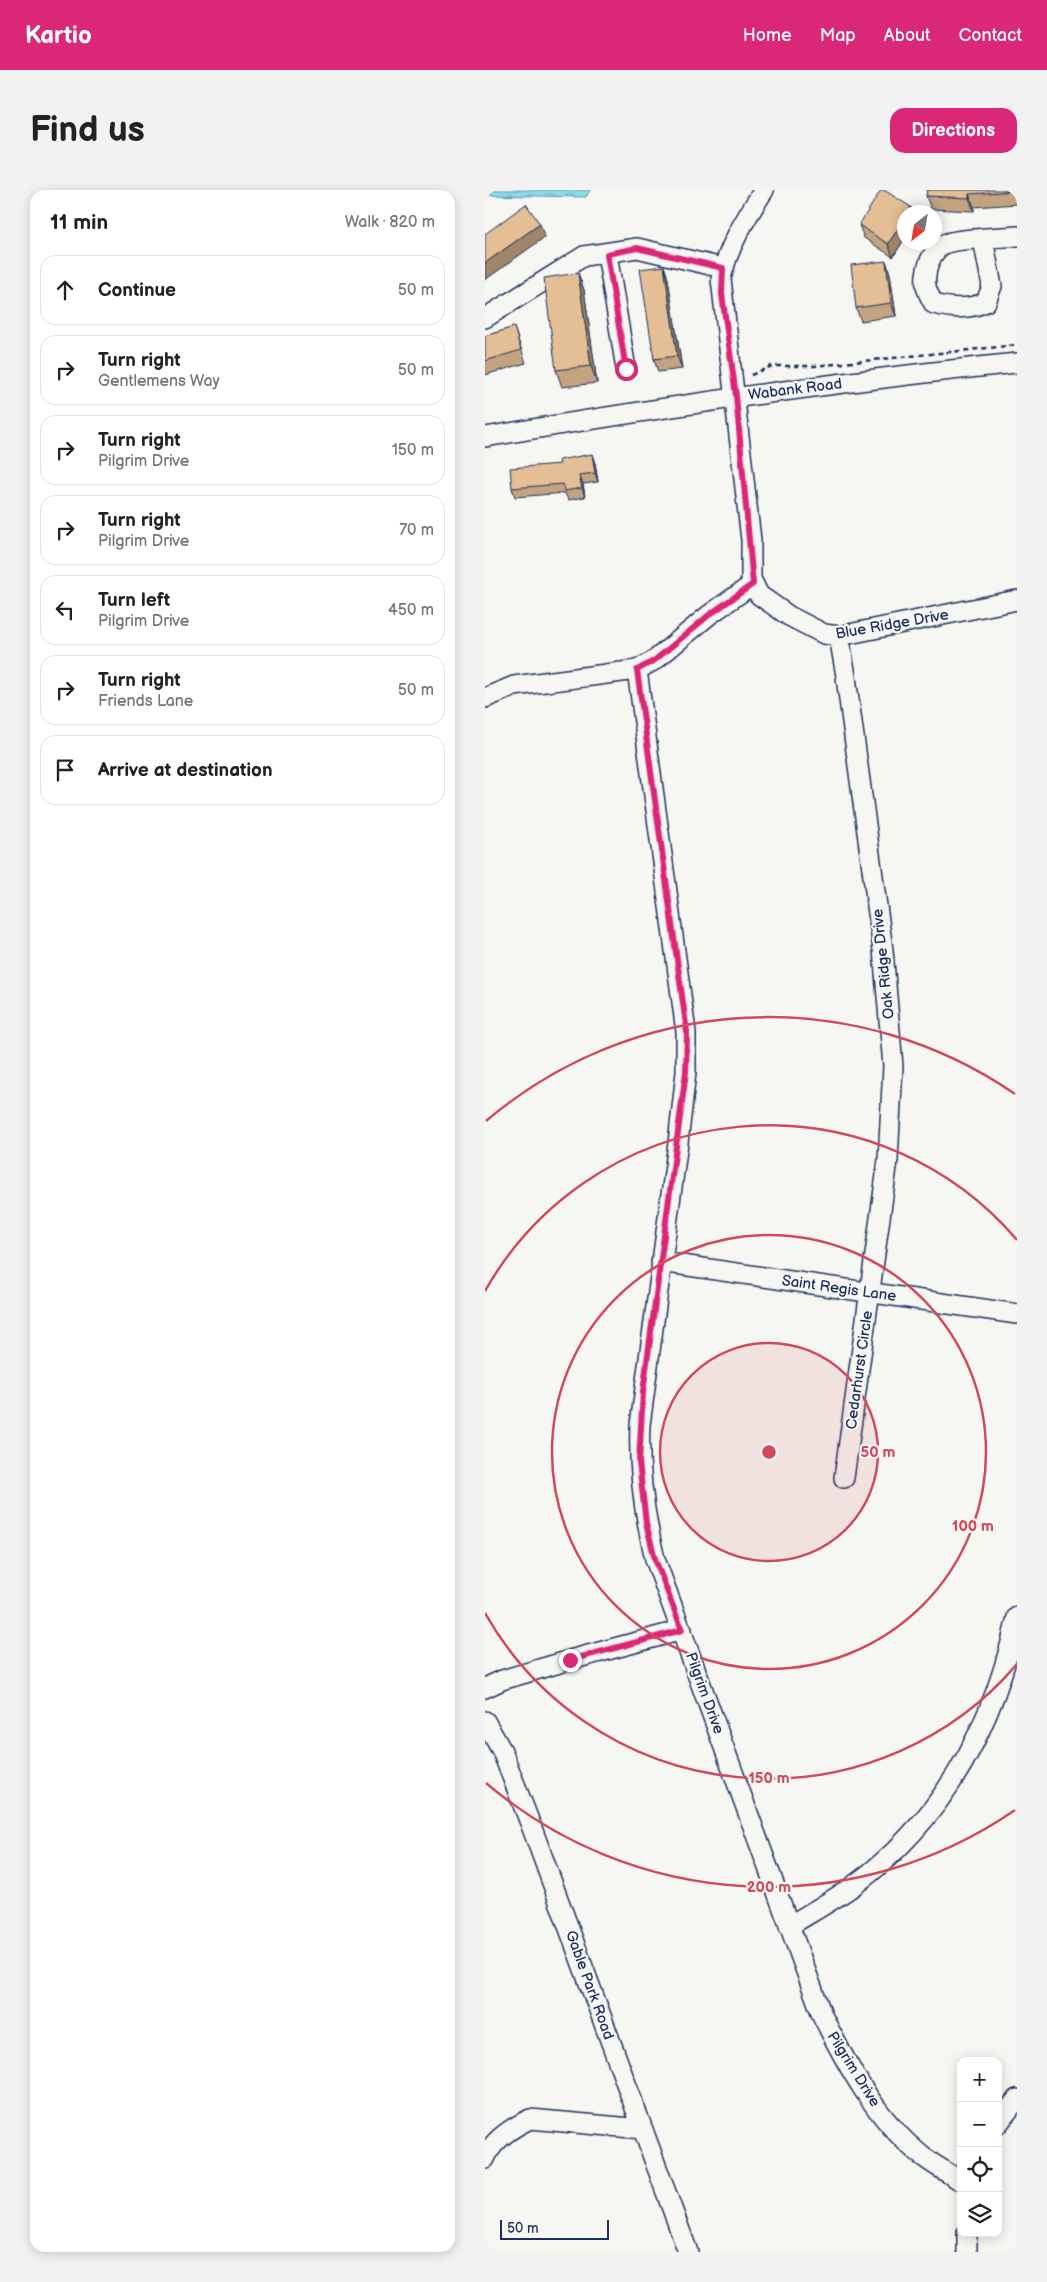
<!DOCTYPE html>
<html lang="en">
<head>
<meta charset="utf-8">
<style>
	body { margin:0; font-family:"Balsamiq Sans",sans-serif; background:#f2f2f2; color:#222 }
	.controls { position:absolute; right:15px; bottom:15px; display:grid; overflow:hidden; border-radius:10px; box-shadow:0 2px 12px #0003 }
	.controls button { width:45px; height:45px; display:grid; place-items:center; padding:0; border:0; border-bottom:1px solid #e0e0e0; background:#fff; color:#222; font:25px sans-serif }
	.compass { position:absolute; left:412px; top:15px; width:45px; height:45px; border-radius:50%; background:#fff; box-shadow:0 2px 12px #0003; rotate:211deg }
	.scale { position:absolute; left:15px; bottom:12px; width:109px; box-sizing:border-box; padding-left:5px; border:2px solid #1b2f5e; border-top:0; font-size:14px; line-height:18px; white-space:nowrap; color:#1b2f5e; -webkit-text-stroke:4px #f6f6f2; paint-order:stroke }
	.stop { position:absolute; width:15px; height:15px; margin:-11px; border:4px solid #db2777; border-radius:50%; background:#fff }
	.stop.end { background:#db2777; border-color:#fff; box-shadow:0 1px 5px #0008 }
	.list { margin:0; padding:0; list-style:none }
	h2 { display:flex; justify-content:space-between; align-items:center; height:65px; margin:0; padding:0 20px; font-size:21px }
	h2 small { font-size:16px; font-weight:400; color:#767676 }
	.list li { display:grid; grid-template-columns:32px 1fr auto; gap:15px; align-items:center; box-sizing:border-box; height:70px; margin:0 10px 10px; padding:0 10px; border:1px solid #e0e0e0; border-radius:15px }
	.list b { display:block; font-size:19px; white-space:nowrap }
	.list p { margin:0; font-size:16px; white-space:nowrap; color:#767676 }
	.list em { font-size:16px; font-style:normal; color:#767676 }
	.icon { flex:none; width:28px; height:28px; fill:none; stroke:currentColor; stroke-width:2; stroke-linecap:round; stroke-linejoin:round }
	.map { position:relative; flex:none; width:532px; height:2062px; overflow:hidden; border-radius:15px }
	header { display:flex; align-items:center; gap:30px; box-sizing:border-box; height:70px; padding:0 25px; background:#db2777; color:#fff }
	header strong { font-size:24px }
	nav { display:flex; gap:28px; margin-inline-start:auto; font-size:18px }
	.intro { display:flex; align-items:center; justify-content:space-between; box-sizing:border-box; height:120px; padding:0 30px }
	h1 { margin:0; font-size:35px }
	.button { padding:12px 22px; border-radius:15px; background:#db2777; color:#fff; font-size:18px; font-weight:700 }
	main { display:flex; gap:30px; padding:0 30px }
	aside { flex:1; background:#fff; border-radius:15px; box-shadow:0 2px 12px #0003 }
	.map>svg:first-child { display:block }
	.water { fill:url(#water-waves); stroke:#5f96b2 }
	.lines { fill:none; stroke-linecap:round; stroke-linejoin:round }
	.minor-casing { stroke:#1b2f5e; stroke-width:22 }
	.path { stroke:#1b2f5e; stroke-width:2.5; stroke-dasharray:5 4; stroke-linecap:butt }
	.minor { stroke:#f6f6f2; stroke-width:19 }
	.wall { fill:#c4a380; stroke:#1b2f5e }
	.shaded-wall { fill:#a08568; stroke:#1b2f5e }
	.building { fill:#e4be95; stroke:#1b2f5e }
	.route { stroke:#db2777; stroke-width:6 }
	.ring { fill:none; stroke:#d1495b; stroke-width:2.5 }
	.labels { text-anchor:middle; stroke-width:4.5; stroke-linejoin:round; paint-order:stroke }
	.street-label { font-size:15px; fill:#1b2f5e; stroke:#f6f6f2 }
	.centre { fill:#d1495b; stroke:#f6f6f2; stroke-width:2.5 }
	.ring-label { font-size:15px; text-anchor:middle; font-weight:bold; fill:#d1495b; stroke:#f6f6f2; stroke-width:4.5; stroke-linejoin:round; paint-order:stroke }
</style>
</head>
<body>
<header>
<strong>Kartio</strong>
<nav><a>Home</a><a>Map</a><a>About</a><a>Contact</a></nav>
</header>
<div class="intro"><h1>Find us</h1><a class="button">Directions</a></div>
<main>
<aside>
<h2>11 min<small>Walk · 820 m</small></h2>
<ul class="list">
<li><svg class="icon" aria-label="ahead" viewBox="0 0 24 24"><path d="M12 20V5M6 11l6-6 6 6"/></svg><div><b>Continue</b></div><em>50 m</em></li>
<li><svg class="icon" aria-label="right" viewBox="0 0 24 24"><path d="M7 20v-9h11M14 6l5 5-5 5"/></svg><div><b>Turn right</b><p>Gentlemens Way</p></div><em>50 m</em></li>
<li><svg class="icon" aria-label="right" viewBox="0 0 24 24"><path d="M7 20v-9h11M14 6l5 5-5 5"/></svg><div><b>Turn right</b><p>Pilgrim Drive</p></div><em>150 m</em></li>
<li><svg class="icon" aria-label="right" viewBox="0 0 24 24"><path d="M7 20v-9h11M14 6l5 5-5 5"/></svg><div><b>Turn right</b><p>Pilgrim Drive</p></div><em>70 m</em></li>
<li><svg class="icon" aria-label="left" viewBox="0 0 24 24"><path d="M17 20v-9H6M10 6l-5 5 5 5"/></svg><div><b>Turn left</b><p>Pilgrim Drive</p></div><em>450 m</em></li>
<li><svg class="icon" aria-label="right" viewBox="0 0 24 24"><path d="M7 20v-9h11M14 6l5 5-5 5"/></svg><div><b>Turn right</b><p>Friends Lane</p></div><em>50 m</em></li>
<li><svg class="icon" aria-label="arrive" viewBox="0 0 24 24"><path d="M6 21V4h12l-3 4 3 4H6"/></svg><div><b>Arrive at destination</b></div></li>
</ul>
</aside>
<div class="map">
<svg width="532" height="2062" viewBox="0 0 532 2062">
	<defs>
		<pattern id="water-waves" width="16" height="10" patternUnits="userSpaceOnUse" patternTransform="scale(1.25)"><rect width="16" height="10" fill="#8cdaea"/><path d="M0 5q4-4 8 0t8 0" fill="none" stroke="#78bbcb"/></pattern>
	</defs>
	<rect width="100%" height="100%" fill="#f6f6f2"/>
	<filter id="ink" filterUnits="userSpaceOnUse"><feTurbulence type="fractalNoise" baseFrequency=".02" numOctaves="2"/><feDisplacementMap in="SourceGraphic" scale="10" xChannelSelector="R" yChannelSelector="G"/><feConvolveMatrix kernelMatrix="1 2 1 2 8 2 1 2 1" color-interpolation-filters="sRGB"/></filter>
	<g filter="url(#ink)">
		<!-- water -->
		<path class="water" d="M0 0H105L101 7 0 5Z"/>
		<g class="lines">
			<!-- minor casing -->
			<g class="minor-casing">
				<path id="minor" d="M279 0C261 28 243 56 236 89L266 350V389L274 405 304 426 339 444 354 446 532 410
					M498 49 507 96 501 112C484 120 467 119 449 114 446 109 442 102 441 96 439 82 446 58 462 53 478 48 513 48 532 46
					M122 64 141 179
					M0 128 99 66 152 58 238 78
					M0 247C177 217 354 191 532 173
					M354 446 360 480 398 760 408 876 403 970 359 1288
					M152 480 201 842V882L193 953 155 1235C153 1281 159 1324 170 1369L337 1825C362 1876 392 1930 437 1966 449 1975 463 1983 476 1991
					M0 508 29 496 152 480 170 470 224 425 268 394
					M176 1072 532 1124
					M0 1498 17 1490 85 1470 197 1440
					M0 1531 17 1561 47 1638 203 2062
					M304 1736C325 1723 347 1711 368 1696 459 1630 509 1535 532 1427
					M513 1934 532 1909
					M0 1969C7 1950 28 1937 45 1929L158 1939
					M482 2043V2062"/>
			</g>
			<!-- path -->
			<path class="path" d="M266 185 287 176H330L532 155"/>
			<!-- minor -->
			<use href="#minor" class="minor"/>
		</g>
		<!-- wall -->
		<path class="wall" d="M532 0V14L489 17V21L446 19 441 6Z
			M426 17 428 22H420V48L408 67 379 48 374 35Z
			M401 71 405 84 411 126 376 131 371 118Z
			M179 76 183 89 197 179 173 182 169 169Z
			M93 83 99 100 112 193 77 197 71 180Z
			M29 137 41 173 0 185V146Z
			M110 273 113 292 98 294 100 307 83 310 80 303 30 307 27 298Z"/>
		<!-- shaded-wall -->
		<path class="shaded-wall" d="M484 4 489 17V21L484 8Z
			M426 17 428 22H423Z
			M420 28V48L408 67 403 54Z
			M55 34 60 47 0 90V73Z
			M401 71 405 84 411 126 406 113Z
			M179 76 183 89 197 179 192 166Z
			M93 83 99 100 112 193 106 176Z
			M107 264 110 273 113 292 110 283Z
			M94 285 98 294 100 307 97 298Z"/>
		<!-- building -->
		<path class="building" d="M396 0H399L426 17 423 22H420V28L403 54 374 35Z
			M442 0H532V1L484 4V8L441 6Z
			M41 14 55 34 0 73V44Z
			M401 71 406 113 371 118 366 75Z
			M179 76 192 166 169 169 155 79Z
			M93 83 106 176 71 180 59 88Z
			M29 137 36 160 0 171V146Z
			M107 264 110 283 94 285 97 298 79 301 78 294 27 298 25 278 75 274 74 270Z"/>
	</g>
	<g class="lines" filter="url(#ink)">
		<!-- route -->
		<path class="route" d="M85 1470 197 1440 170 1369 161 1333 154 1272 158 1202 201 882 202 842 152 480 170 470 224 425 268 394 251 206 237 104 238 78 152 58 122 64 141 179"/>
	</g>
	<!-- distance rings -->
	<circle cx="284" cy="1262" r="109" fill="#d1495b" fill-opacity=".12"/>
	<g class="ring">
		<circle cx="284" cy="1262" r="109"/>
		<circle cx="284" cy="1262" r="217"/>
		<path d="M532 1474A326 326 0 0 1 0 1423M0 1101A326 326 0 0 1 532 1050"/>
		<path d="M530 1620A435 435 0 0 1 1 1593M1 931A435 435 0 0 1 530 904"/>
	</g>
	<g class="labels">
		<!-- street labels -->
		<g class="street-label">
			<text transform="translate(310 199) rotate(-7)" y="5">Wabank Road</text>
			<text transform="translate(407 434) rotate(-10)" y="5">Blue Ridge Drive</text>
			<text transform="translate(398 774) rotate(-96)" y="5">Oak Ridge Drive</text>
			<text transform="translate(354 1098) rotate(8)" y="5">Saint Regis Lane</text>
			<text transform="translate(374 1180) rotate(-82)" y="5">Cedarhurst Circle</text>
			<text transform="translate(220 1503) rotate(70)" y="5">Pilgrim Drive</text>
			<text transform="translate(105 1795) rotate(70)" y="5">Gable Park Road</text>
			<text transform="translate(369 1879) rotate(58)" y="5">Pilgrim Drive</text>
		</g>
	</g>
	<circle cx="284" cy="1262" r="8" class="centre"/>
	<g class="ring-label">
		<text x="393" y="1267">50 m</text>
		<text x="488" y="1341">100 m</text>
		<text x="284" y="1593">150 m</text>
		<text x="284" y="1702">200 m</text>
	</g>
</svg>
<div class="controls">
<button>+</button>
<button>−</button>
<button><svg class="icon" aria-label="locate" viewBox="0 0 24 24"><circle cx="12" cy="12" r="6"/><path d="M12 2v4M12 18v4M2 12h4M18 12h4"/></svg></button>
<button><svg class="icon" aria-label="layers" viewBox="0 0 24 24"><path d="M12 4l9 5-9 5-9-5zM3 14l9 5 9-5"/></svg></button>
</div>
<svg class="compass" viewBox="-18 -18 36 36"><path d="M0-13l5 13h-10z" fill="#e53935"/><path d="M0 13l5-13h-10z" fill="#767676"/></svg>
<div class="scale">50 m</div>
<div class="stop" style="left:141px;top:179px"></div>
<div class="stop end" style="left:85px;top:1470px"></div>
</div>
</main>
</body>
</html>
